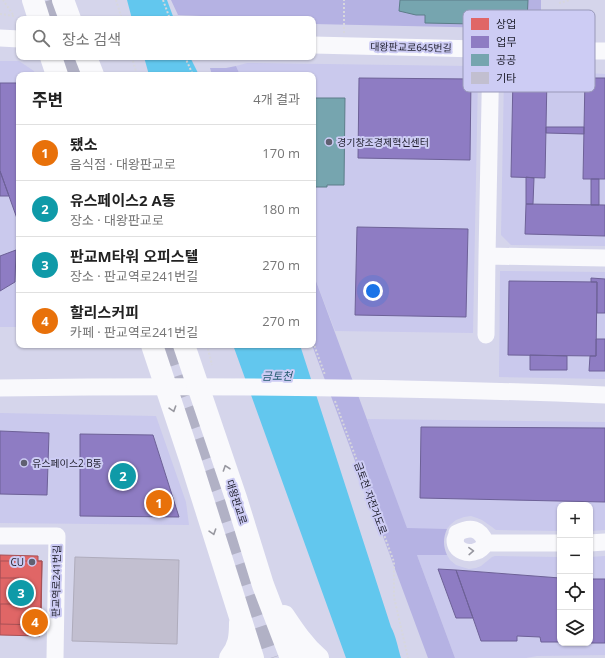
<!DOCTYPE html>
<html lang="ko">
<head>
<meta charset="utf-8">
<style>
	body { margin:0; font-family:"Open Sans","Noto Sans KR",sans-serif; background:#f2f2f2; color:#222 }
	.controls { position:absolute; right:12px; bottom:12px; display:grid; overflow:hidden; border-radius:8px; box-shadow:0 1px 3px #0004 }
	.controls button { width:36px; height:36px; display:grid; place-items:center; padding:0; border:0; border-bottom:1px solid #e0e0e0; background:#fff; color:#222; font:20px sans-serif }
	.you { position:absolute; left:373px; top:291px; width:14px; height:14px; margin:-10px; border:3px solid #fff; border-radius:50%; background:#1a73e8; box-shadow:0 0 0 6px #1a73e833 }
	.badge { display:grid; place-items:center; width:26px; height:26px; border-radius:50%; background:#606071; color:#fff; font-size:13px; font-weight:700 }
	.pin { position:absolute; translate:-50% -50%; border:2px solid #fff; box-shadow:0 1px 4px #0006 }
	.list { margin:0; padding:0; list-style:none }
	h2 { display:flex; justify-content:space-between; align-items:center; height:52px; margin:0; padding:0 16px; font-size:17px }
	h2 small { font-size:13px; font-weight:400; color:#767676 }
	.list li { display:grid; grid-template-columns:26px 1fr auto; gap:12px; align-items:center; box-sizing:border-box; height:56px; padding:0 16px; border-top:1px solid #e0e0e0 }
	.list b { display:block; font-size:15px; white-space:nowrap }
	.list p { margin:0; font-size:13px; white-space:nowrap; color:#767676 }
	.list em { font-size:13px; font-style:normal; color:#767676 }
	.icon { flex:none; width:22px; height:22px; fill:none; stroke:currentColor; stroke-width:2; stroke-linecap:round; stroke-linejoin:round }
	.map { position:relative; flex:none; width:605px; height:658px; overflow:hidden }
	.search { position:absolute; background:#fff; box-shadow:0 1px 3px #0004; left:16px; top:16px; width:300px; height:44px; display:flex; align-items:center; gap:10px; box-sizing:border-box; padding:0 14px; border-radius:8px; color:#767676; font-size:15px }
	.panel { position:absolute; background:#fff; box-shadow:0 1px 3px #0004; left:16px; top:72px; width:300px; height:276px; border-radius:8px }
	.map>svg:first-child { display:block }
	.built { fill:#cac9ed }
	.green { fill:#b5b2e3 }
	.water { fill:#62c7ee }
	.shops { fill:#e06666; stroke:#a75156 }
	.offices { fill:#8e7cc3; stroke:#6d6197 }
	.public { fill:#76a5af; stroke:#5c7d89 }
	.building { fill:#c2bfd0; stroke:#afacbc }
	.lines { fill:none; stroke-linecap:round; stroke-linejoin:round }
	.major-tunnel { stroke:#b1b1c5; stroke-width:22; stroke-dasharray:22 11; stroke-linecap:butt }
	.path { stroke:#d7d7dd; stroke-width:2; stroke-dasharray:2 2; stroke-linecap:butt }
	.minor { stroke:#f9f9fc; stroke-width:17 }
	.major { stroke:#f9f9fc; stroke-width:22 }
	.oneway { stroke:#9898a0 }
	.poi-dot { fill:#606071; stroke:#cdccf4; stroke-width:1.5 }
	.labels { text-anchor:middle; stroke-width:4; stroke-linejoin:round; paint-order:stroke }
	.street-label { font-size:10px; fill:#21212f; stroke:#cdccf4 }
	.poi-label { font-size:10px; fill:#21212f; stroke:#cdccf4; text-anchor:start }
	.water-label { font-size:11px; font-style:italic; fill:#245a6f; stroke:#cdccf4 }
	.key { fill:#cdccf4; stroke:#9999b9; stroke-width:1 }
	.key-label { font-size:11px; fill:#21212f }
</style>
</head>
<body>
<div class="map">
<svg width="605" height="658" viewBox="0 0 605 658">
	<rect width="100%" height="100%" fill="#d5d5eb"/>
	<!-- built -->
	<path class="built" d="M0 61H19L34 71 35 75H19V327H0Z
		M247 63 468 66 478 76 473 333 335 331 313 273V75H240L236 66Z
		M514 67 565 68 586 73 605 74V246L511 245 501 235 504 77Z
		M500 271 605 272V379L499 377Z
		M0 413 156 416 186 502 189 525 0 523Z
		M367 419 605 422V530L590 531V505H560V531L496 530 492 527 482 520 477 518 471 516 464 517 456 520 450 525 447 529H407Z
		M417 555H447L450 560 456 565 462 567 469 569 476 568 481 566 492 557 495 556 560 557V643H590V557L605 556V655L537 656 526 658H455Z"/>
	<!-- green -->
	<path class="green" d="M171 0H541V29L313 24V19H208L201 16 178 15Z
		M236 66 240 75H212L210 68H226Z
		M313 273 407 528 447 529C443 538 443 546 447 555H417L455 658H428L312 345Z"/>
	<!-- water -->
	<path class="water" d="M127 0H167L174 19H132Z
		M144 57H190L199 75H149Z
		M233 345H300L391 627C396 636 398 648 401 658H346Z"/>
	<!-- shops -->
	<path class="shops" d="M0 555 38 556V561H42L40 636 0 635Z
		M0 561H42L41 625 0 624V604H18L19 578H0Z"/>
	<!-- offices -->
	<path class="offices" d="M513 76 547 77 545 178 511 177Z
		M359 78 471 79 470 160 358 158Z
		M585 78H605V179H583Z
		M19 82V224L0 171V83H18Z
		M546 127H584V134L546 133Z
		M0 171 9 196H0Z
		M526 177 534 178 533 204H526Z
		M591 179H599V205H591Z
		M526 204 605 205V236L525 234Z
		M357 227 468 229 466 317 355 315Z
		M16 250 15 282 0 291V256Z
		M591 278 605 279V313H597V282H591Z
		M509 281 597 282 596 356 508 355Z
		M596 339H605V371H589L590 356H596Z
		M530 355 567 356V370H530Z
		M421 427 605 428V502L420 498Z
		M0 431 49 433 47 495 0 494Z
		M80 434 153 435 179 517 80 516Z
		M438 569 456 570 473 618H456Z
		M456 570 560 578V642H541L540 637 517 636V641H481L473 618Z
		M590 579H605V643H590Z"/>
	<!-- public -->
	<path class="public" d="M400 0H528L527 22 501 25 493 15 484 16 474 24 425 23V15H416L399 11Z
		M313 98H345L344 185H327V187H313Z"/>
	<!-- building -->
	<path class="building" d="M75 557 179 560 177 644 72 641Z"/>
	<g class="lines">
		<!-- major-tunnel -->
		<path class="major-tunnel" d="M50 0 56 19
			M69 57 74 75
			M166 345 182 395 221 506 272 658"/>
		<!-- path -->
		<path class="path" d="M116 0 122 19
			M163 0 170 19
			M559 3 570 0
			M0 14 14 16 3 0
			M344 33V0
			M132 57 137 75
			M185 57 193 75
			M313 342 325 375
			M207 345 212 365
			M335 401 394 562V597L408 658"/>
		<!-- minor -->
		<path class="minor" d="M0 38 19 39
			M313 45 558 51H605
			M491 49 487 256 605 258
			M486 335 487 256
			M0 388C202 385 403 387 605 395
			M0 536H57L55 658
			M486 543C480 528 471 526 457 533 457 535 456 537 455 540 455 551 468 555 477 551 481 550 484 546 486 543H560
			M590 543 605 542"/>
		<!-- major -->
		<path class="major" d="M33 0 39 19
			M63 0 70 19
			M51 57 57 75
			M86 57 93 75
			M152 345 190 459 253 658
			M184 345 236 498 263 585 291 658
			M284 616C294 631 304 646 318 658
			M230 658C239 647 240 637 240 623"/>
	</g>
	<!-- one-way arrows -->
	<defs><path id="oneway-chevron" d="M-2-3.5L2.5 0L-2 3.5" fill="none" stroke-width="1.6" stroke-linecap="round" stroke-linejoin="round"/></defs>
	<g class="oneway">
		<use href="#oneway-chevron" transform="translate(173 409) rotate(72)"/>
		<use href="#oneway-chevron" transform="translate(226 468) rotate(-109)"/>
		<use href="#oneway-chevron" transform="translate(213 532) rotate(72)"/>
		<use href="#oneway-chevron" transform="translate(471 551) rotate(-2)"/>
	</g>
	<!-- markers -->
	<g class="poi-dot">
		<circle cx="329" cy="142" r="4"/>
		<circle cx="24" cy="463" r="4"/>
		<circle cx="32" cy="562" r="4"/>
	</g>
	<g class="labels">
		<!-- street labels -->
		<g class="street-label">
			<text transform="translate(411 47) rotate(1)" y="4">대왕판교로645번길</text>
			<text transform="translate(371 498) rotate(70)" y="4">금토천 자전거도로</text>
			<text transform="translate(237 502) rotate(72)" y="4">대왕판교로</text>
			<text transform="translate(56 581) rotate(-89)" y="4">판교역로241번길</text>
		</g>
		<!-- poi labels -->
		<g class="poi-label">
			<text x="337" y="146">경기창조경제혁신센터</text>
			<text x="32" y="467">유스페이스2 B동</text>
			<text x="24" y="566" text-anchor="end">CU</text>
		</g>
		<!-- water labels -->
		<g class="water-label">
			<text x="277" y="380">금토천</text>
		</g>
	</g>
	<!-- legend -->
	<rect x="463" y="10" width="132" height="82" rx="6" class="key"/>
	<rect x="471" y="18" width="18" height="12" fill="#e06666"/>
	<rect x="471" y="36" width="18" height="12" fill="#8e7cc3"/>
	<rect x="471" y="54" width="18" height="12" fill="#76a5af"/>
	<rect x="471" y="72" width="18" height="12" fill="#c2bfd0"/>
	<g class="key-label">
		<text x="496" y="28">상업</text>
		<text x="496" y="46">업무</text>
		<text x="496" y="64">공공</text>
		<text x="496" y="82">기타</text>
	</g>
</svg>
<div class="controls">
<button>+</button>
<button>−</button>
<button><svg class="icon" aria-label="locate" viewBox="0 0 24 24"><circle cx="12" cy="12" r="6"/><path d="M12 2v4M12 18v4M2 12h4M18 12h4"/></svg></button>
<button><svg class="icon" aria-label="layers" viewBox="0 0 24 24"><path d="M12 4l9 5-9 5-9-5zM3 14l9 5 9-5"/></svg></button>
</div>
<div class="you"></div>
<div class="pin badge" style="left:159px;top:503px;background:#e8710a">1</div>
<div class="pin badge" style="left:123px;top:476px;background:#0f9aa8">2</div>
<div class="pin badge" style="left:21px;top:593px;background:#0f9aa8">3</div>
<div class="pin badge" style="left:35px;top:622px;background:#e8710a">4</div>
<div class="search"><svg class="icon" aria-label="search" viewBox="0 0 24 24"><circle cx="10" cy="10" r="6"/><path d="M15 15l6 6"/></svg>장소 검색</div>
<section class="panel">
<h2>주변<small>4개 결과</small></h2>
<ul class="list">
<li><span class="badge" style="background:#e8710a">1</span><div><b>됐소</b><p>음식점 · 대왕판교로</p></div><em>170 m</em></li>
<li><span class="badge" style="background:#0f9aa8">2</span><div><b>유스페이스2 A동</b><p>장소 · 대왕판교로</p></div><em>180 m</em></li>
<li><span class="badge" style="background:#0f9aa8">3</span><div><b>판교M타워 오피스텔</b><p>장소 · 판교역로241번길</p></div><em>270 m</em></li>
<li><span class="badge" style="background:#e8710a">4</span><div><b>할리스커피</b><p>카페 · 판교역로241번길</p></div><em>270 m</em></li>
</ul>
</section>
</div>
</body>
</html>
